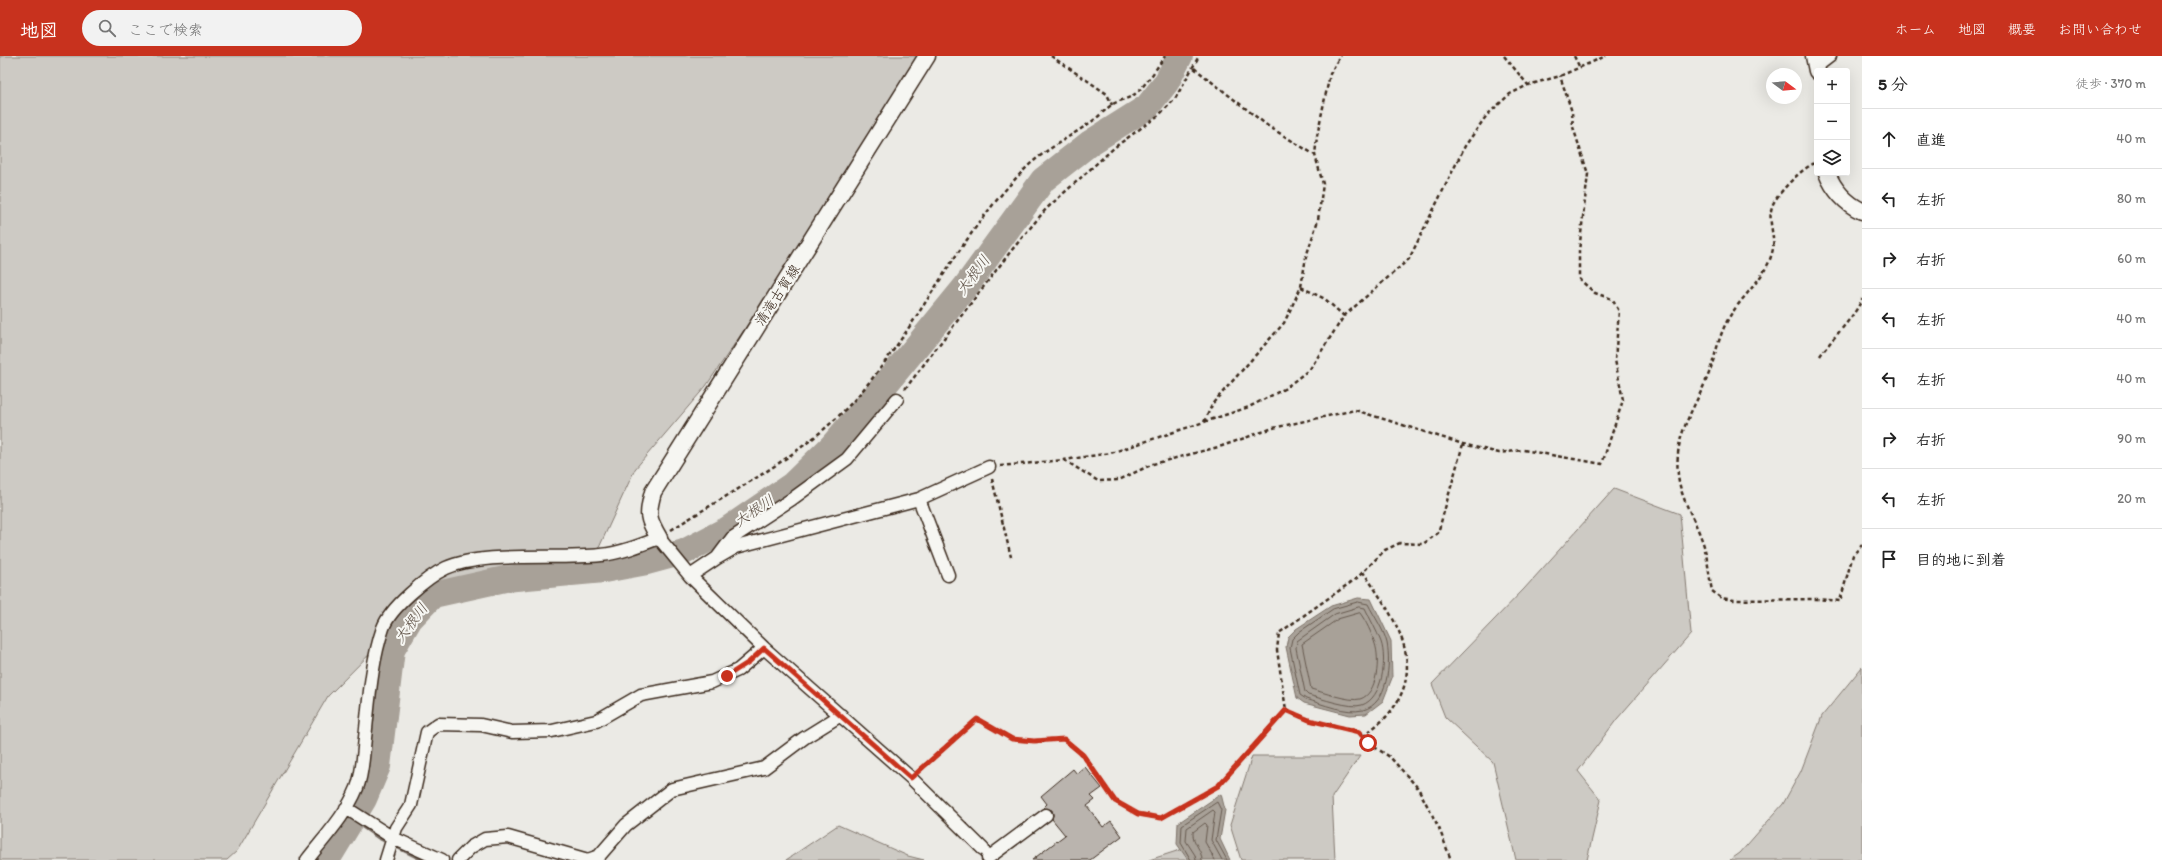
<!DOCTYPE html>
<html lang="ja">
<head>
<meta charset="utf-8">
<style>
	body { margin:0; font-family:Itim,"Klee One",sans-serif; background:#f2f2f2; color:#222 }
	.controls { position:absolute; right:12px; top:12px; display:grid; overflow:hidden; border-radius:4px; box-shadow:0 4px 16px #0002 }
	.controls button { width:36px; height:36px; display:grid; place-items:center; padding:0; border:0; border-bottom:1px solid #e0e0e0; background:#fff; color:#222; font:20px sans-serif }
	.compass { position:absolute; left:1766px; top:12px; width:36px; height:36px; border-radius:50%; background:#fff; box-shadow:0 4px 16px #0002; rotate:106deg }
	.stop { position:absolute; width:12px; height:12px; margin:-9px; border:3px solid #c8321e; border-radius:50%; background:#fff }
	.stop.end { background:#c8321e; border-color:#fff; box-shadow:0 1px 4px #0008 }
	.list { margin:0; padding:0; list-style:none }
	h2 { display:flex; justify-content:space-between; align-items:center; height:52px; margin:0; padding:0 16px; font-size:17px }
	h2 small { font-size:13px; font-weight:400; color:#767676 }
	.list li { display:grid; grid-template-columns:26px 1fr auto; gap:12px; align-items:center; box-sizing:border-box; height:60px; padding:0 16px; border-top:1px solid #e0e0e0 }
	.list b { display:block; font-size:15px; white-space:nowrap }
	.list em { font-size:13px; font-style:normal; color:#767676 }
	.icon { flex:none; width:22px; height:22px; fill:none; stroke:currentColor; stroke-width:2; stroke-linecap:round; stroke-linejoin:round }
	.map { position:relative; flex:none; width:1862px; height:804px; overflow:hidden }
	header { display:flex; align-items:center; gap:24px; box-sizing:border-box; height:56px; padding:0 20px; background:#c8321e; color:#fff }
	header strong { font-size:19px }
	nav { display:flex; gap:22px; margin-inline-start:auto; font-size:14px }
	.search { width:280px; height:36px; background:#f2f2f2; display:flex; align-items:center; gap:10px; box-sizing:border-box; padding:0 14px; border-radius:22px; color:#767676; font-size:15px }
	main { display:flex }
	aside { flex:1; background:#fff }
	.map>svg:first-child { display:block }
	.green { fill:#cdcac4; stroke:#847a71 }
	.water { fill:#a8a198; stroke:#7c7167 }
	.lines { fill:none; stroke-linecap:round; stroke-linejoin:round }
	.shore { stroke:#675a4f; stroke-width:1 }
	.stream { stroke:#7c7167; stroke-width:4.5 }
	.river { stroke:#a8a198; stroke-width:26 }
	.building { fill:#bab4ae; stroke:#3b2a1e }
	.street-casing { stroke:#3b2a1e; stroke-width:15 }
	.secondary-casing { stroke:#3b2a1e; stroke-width:19 }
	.path { stroke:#3b2a1e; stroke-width:2.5; stroke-dasharray:4 3; stroke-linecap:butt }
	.street { stroke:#f6f6f2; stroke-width:12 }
	.secondary { stroke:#f6f6f2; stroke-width:16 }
	.route { stroke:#c8321e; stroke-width:5 }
	.labels { text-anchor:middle; stroke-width:4; stroke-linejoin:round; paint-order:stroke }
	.street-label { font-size:14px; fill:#3b2a1e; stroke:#f6f6f2 }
	.water-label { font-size:15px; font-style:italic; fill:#615449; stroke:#f6f6f2 }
</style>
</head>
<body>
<header>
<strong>地図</strong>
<div class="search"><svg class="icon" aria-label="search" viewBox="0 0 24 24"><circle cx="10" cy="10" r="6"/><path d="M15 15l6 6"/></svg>ここで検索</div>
<nav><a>ホーム</a><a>地図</a><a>概要</a><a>お問い合わせ</a></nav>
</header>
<main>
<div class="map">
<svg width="1862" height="804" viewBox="0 0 1862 804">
	<rect width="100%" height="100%" fill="#ebeae5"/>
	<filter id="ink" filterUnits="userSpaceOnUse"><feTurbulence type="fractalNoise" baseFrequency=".025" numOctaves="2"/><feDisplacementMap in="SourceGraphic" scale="8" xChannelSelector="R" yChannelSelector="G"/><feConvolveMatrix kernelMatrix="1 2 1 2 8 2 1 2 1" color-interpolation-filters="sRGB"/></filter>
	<g filter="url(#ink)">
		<!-- green -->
		<path class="green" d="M0 0H930L706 330 635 413 592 507 442 525 328 640 237 795 227 804H0Z
			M1614 433 1680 458 1691 578 1617 663 1578 715 1601 744 1587 804H1516L1493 706 1445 661 1432 628 1524 533Z
			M1862 611V804H1730L1740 797 1783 748 1801 715 1822 660Z
			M1252 700H1360L1332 741 1335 804H1241L1230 769Z
			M838 769 908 800 924 804H786Z
			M1186 792 1189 804H1149Z"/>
		<!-- water -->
		<path class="water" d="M1358 542 1371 543 1391 585 1392 622 1383 645 1366 658 1350 659 1304 647 1297 642 1286 591 1288 581 1296 573 1331 550Z
			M1221 738 1225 754 1220 783 1230 804H1188L1177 788 1178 767Z"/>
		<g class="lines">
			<!-- shore -->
			<path class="shore" d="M1358 546 1368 548C1374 560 1384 574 1387 587 1391 607 1388 648 1363 654 1346 658 1322 648 1306 643L1300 639 1290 592 1292 583 1299 576 1333 553Z
				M1359 551 1365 552C1370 563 1377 575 1381 586 1387 603 1383 642 1362 649 1351 653 1320 642 1308 639L1305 636 1296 592 1297 585 1335 558Z
				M1360 557C1366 565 1372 578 1375 588 1380 602 1378 638 1360 643 1350 646 1322 636 1311 633L1302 588 1338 563Z
				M1191 804 1181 787 1182 769 1217 746 1221 754 1216 784 1227 804
				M1196 804 1195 799 1186 785 1187 772 1213 754 1215 756 1211 784 1222 804
				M1202 804C1202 793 1192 787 1193 776L1205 767 1207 769 1205 786 1215 804"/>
			<!-- stream -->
			<path class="stream" d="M352 763 378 781 424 804"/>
			<!-- river -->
			<path class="river" d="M327 804 364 743 378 710 392 594 410 563 433 539 505 523 604 514 647 506 684 496 728 473 792 429 832 390 889 324 966 230 1043 124 1090 87 1147 51 1166 27 1180 0"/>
		</g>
		<!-- building -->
		<path class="building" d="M1085 711 1102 732 1091 740 1095 744 1087 750 1103 771 1111 765 1122 780 1090 804H1032L1065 779 1052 763 1053 759 1052 754 1043 752 1047 748 1041 740 1073 713 1077 718Z"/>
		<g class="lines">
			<!-- street casing -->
			<g class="street-casing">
				<path id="street" d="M1817 10 1830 0
					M919 443 948 519
					M717 502 736 491 919 443 989 411
					M690 520 717 502 732 482 792 443 847 403 897 343
					M346 752 393 782 442 804
					M988 802 1046 759
					M307 804C324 782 346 759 357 732 363 717 363 698 365 682 369 646 371 607 383 572 390 552 427 521 446 512 484 495 557 504 601 499 621 497 641 489 659 482L690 520 764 592 911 722 983 793
					M386 804 396 772 411 749 427 676 438 668 481 669 512 676 552 675 596 665 641 639 712 626 738 614 764 592
					M458 804 471 791 485 783 508 781 588 804
					M588 804 599 800 626 769 672 733 764 712 804 682 841 659"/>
			</g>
			<!-- secondary casing -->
			<g class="secondary-casing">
				<path id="secondary" d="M1814 0 1817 15
					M1827 117C1833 133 1846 148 1862 155
					M659 482C647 462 647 458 653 436L927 0"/>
			</g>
			<!-- path -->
			<path class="path" d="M1051 0 1107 38 1112 49
				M1504 0 1528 29
				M1574 0 1580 12
				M1194 12 1268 70 1315 99
				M1815 107C1801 113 1782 133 1774 146 1765 163 1777 180 1772 197 1766 221 1743 239 1730 260 1718 279 1716 301 1707 322 1697 347 1680 371 1678 398 1674 438 1693 455 1704 490 1708 504 1709 520 1712 535L1721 542 1734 544 1817 543 1840 545 1853 499 1862 489
				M1301 231 1325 243 1344 260
				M1820 300C1832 282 1855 261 1862 243
				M905 333 1011 195 1046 153 1115 91 1159 59 1175 43 1199 0
				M1204 366 1213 347 1284 267 1301 231 1306 201 1318 164 1323 128 1315 99 1317 80 1330 18 1340 0
				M1064 404 1098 425 1119 424 1153 408 1222 390 1273 372 1355 354 1463 388 1499 397 1523 394 1602 408 1623 344 1615 304 1619 255 1612 243 1595 237 1579 223V195L1588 118 1573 71 1572 56 1560 20
				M1000 410 1064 404 1111 397 1249 351 1284 333 1310 313 1344 260 1409 203 1465 90 1487 59 1510 38 1528 29 1560 20 1606 0
				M992 423 1011 501
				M671 474C738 431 810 397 862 335 922 264 961 175 1028 110 1046 93 1070 81 1091 66 1099 61 1105 53 1113 48 1119 44 1129 43 1135 38 1147 28 1156 13 1165 0
				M1286 654 1309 664 1359 676 1368 687 1390 701 1418 732 1439 772 1451 804
				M1363 681C1370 674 1379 668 1386 661 1431 611 1394 561 1363 516
				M920 714 977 663 1012 683 1034 685 1064 683 1083 699 1115 745 1138 758 1161 762 1218 730 1286 654 1277 594 1279 577 1357 522 1385 494 1400 487 1423 488 1438 477 1463 388"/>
			<!-- street -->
			<use href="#street" class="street"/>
			<!-- secondary -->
			<use href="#secondary" class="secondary"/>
		</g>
	</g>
	<g class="lines" filter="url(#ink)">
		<!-- route -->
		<path class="route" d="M727 620 749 606 764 592 911 722 977 663 1012 683 1034 685 1064 683 1083 699 1115 745 1138 758 1161 762 1218 730 1286 654 1309 664 1359 676 1368 687"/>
	</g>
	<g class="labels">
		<!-- street labels -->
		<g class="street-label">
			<text transform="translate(777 239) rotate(-57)" y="5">清滝古賀線</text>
		</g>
		<!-- water labels -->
		<g class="water-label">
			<text transform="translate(973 219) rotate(-53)" y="5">大根川</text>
			<text transform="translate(754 455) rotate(-34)" y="5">大根川</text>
			<text transform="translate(411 567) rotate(-53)" y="5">大根川</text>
		</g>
	</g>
</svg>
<div class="controls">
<button>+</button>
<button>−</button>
<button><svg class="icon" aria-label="layers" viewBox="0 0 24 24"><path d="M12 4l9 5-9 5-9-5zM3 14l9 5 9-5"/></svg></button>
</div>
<svg class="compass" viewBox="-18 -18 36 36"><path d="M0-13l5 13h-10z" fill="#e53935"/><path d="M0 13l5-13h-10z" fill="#767676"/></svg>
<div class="stop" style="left:1368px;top:687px"></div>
<div class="stop end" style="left:727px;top:620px"></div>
</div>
<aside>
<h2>5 分<small>徒歩 · 370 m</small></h2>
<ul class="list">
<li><svg class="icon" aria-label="ahead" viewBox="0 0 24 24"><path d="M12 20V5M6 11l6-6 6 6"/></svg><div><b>直進</b></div><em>40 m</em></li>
<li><svg class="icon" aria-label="left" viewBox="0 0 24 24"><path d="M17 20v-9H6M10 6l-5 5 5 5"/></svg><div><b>左折</b></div><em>80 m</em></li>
<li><svg class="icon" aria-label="right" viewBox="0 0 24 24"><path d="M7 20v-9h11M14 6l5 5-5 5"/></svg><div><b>右折</b></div><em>60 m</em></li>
<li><svg class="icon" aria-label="left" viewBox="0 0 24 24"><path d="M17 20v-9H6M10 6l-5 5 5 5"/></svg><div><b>左折</b></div><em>40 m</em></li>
<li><svg class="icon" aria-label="left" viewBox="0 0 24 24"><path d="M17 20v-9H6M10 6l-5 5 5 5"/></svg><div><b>左折</b></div><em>40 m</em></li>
<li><svg class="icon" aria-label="right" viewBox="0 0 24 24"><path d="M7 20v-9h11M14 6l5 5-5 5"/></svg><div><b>右折</b></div><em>90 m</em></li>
<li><svg class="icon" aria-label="left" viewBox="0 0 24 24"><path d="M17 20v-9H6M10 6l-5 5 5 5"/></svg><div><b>左折</b></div><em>20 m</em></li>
<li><svg class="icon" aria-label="arrive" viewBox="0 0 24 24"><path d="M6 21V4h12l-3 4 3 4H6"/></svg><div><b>目的地に到着</b></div></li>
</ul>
</aside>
</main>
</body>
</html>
